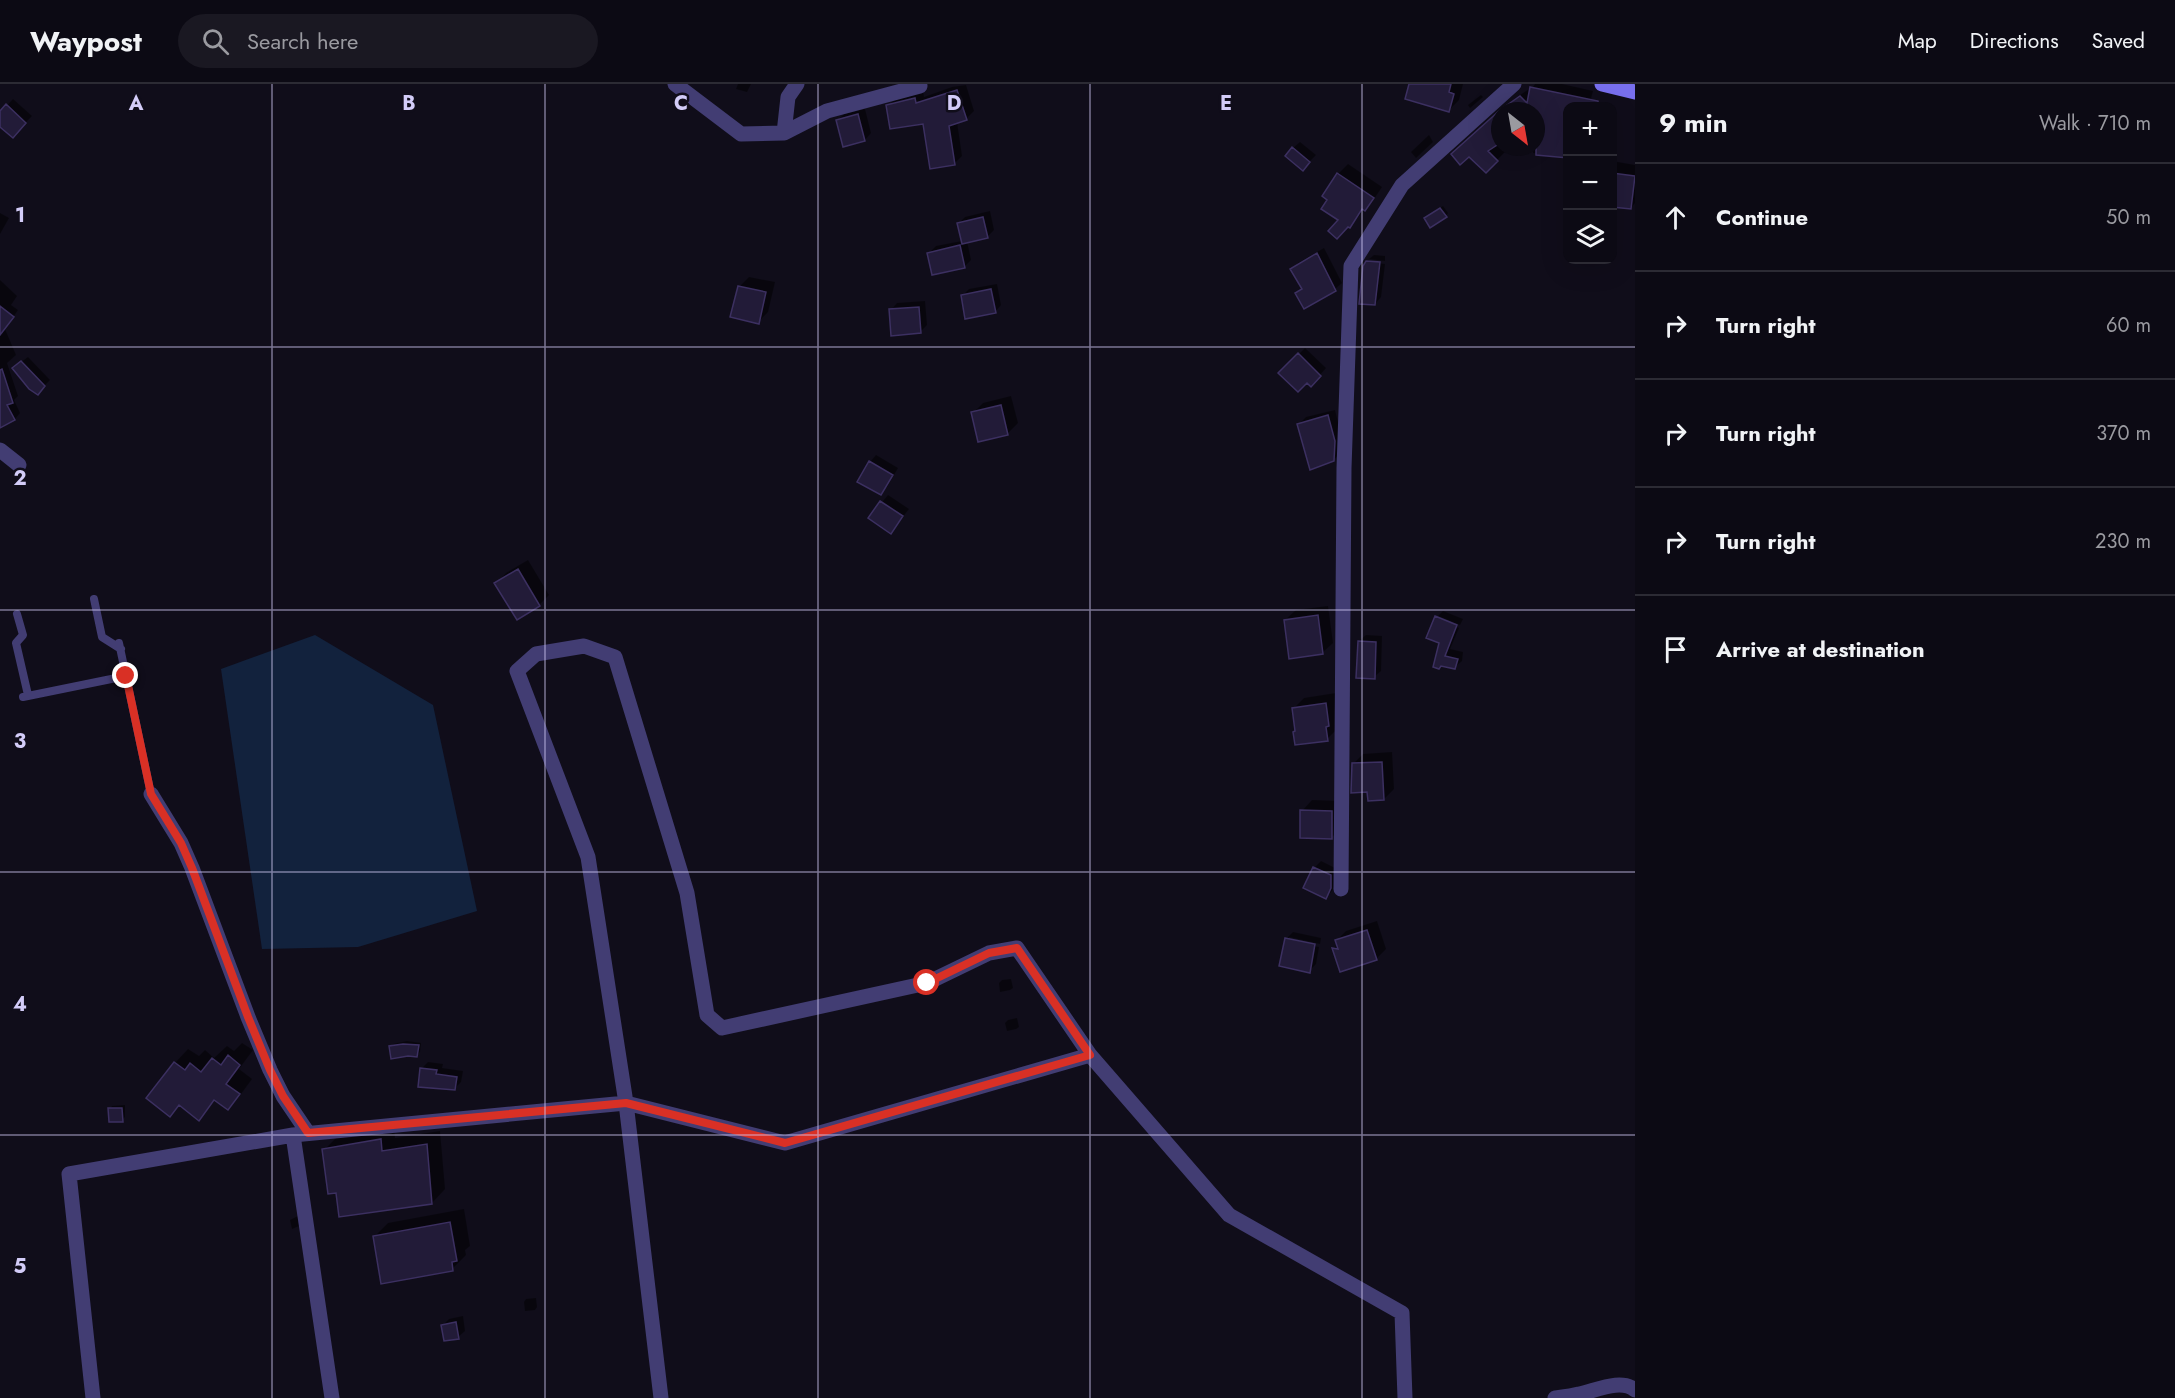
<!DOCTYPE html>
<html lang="en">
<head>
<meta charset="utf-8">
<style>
	body { margin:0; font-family:Jost,sans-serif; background:#1a1822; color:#f1f3f6 }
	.controls { position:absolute; right:18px; top:18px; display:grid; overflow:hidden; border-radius:12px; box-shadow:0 6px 24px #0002 }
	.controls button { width:54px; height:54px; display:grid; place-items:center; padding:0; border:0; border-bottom:2px solid #2c2b34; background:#0c0a14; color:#f1f3f6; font:30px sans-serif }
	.compass { position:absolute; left:1491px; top:18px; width:54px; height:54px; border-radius:50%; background:#0c0a14; box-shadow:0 6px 24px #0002; rotate:149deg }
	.stop { position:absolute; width:18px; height:18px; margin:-14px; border:4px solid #d93025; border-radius:50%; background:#fff }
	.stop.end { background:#d93025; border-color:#fff; box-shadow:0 2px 6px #0008 }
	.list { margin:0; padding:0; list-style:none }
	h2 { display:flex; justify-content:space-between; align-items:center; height:78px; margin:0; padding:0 24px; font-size:26px }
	h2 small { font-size:20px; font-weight:400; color:#9a9aa0 }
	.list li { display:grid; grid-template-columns:39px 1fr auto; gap:18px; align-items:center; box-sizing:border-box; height:108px; padding:0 24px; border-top:2px solid #2c2b34 }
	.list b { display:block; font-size:22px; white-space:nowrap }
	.list em { font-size:20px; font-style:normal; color:#9a9aa0 }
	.icon { flex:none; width:33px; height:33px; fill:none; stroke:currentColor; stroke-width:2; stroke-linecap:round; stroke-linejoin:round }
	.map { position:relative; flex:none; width:1635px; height:1314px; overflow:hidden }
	header { display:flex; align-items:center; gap:36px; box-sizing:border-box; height:84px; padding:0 30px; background:#0c0a14; border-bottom:2px solid #2c2b34 }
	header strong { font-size:28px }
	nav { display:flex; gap:33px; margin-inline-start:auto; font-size:21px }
	.search { width:420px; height:54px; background:#1a1822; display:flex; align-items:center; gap:15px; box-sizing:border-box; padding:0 21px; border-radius:33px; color:#9a9aa0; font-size:22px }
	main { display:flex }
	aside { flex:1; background:#0c0a14 }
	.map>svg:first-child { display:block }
	.water { fill:#12223d }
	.shadow { fill:#0007 }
	.building { fill:#221b38; stroke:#3c3061; stroke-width:1.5 }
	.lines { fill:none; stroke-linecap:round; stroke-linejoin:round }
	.lane { stroke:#423d73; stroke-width:8 }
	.street { stroke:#423d73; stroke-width:15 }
	.secondary { stroke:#786fed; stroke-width:15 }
	.route { stroke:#d93025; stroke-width:8 }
	.grid { fill:none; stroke:#d3ccf8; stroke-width:1.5; stroke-opacity:0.55 }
	.grid-label { font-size:20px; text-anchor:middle; font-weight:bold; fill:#d3ccf8; stroke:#100d1a; stroke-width:5; stroke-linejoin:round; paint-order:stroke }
</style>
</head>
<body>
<header>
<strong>Waypost</strong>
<div class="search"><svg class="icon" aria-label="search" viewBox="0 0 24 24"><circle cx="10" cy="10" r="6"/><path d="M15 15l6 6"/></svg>Search here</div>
<nav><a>Map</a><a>Directions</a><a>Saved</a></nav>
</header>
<main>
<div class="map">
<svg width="1635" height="1314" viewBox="0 0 1635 1314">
	<rect width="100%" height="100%" fill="#100d1a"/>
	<!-- water -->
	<path class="water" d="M315 551 433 621 477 827 358 863 262 865 221 585Z"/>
	<!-- shadow -->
	<path class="shadow" d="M738 0H751L747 8 736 5Z
		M1410 0H1463L1459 16 1449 26Z
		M1535 0H1562L1593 7 1589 22H1568V73L1533 69 1534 63H1536V27H1500V58L1497 60 1505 68 1486 87 1462 61 1510 18 1529 5 1531 7Z
		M966 1 974 27 966 35 957 38 962 72 954 80 924 38 888 22 896 14 923 7 924 13 952 3Z
		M1481 11 1483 13 1470 24 1468 21Z
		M13 15 32 32 19 45 0 41V29Z
		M865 25 871 49 865 56 838 36 844 30Z
		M1429 51 1433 58 1416 74 1411 68Z
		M1300 58 1316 71 1309 78 1293 64Z
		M1612 77 1635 81V119L1631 124 1612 121Z
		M1348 80 1382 103 1374 115 1350 142 1340 136 1329 115 1338 90Z
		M1443 122 1448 129 1446 132H1429Z
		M990 127 994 146 987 153 967 157 971 176 964 183 929 169 936 162 962 157 959 139 965 133Z
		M0 129 9 134 0 150Z
		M1324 164 1342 199 1335 205 1304 223 1297 209 1302 204 1292 186 1298 179Z
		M1374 171 1385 172V177L1369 175Z
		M1369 176V178L1385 180 1381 213 1375 220 1367 177Z
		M749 193 775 198 768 228 758 238 739 203Z
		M0 196 17 212 11 221 18 226 5 245 16 271 7 279 18 312 14 316 20 329 15 335 0 342Z
		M997 200 1001 221 995 228 962 212 969 205Z
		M925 217 927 241 920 248 891 226 897 219Z
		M1305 264 1326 284 1311 301 1307 297 1280 289Z
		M28 273 50 296 43 303 20 279Z
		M1011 312 1018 339 1007 350 973 329 983 319Z
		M1335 326 1341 350 1340 369 1334 376 1299 340 1306 333Z
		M876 371 898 384 887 403 880 410 870 378Z
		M888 411 909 425 891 448 870 433Z
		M528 476 549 511 539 521 496 500 506 489Z
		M1328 522 1333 559 1322 569 1285 536 1296 526Z
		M1443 527 1463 535 1460 541 1438 532Z
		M1437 532V535L1459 544 1450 565 1463 568 1462 577 1455 583 1441 581 1436 533Z
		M1366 551 1382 552 1381 587 1374 593 1359 557Z
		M1336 609 1337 645 1327 655 1297 646 1294 624 1304 614Z
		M1392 668 1394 705 1384 715 1369 707 1353 680 1363 670Z
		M1312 716 1341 717V744L1331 754 1302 727Z
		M1321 777 1337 785V796L1332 807 1326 813 1314 784Z
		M1377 837 1386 865 1376 875 1341 886 1334 864 1338 860 1337 856 1346 847Z
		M1293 848 1321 854 1320 860 1289 853V857L1319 863 1316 880 1309 887 1286 855Z
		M1011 895 1013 904 1010 906 1000 908 999 899 1002 896Z
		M1017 934 1019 943 1016 945 1007 947 1005 939 1008 936Z
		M407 957 421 959 420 968 417 971 390 963 393 960Z
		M242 959 253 966 239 985 252 995 241 1010 227 1024 216 1015 199 1035 180 1021 170 1031 175 979 188 965 199 972 205 966 214 974 227 962 234 967Z
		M428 978 443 980 442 984 463 987 461 998 455 1004 421 985Z
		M125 1021V1033L122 1036 110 1025 112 1022Z
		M394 1042 395 1054 440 1047 445 1105 432 1119 337 1107 324 1066 338 1052Z
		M464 1125 470 1162 465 1166 466 1171 452 1185 374 1153 388 1139Z
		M298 1132 299 1142 292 1145 290 1136Z
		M536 1214 537 1223 535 1226 525 1227 524 1218 526 1215Z
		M463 1232 465 1247 458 1253 443 1241 449 1235Z"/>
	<!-- building -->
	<path class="building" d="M1409 0H1451L1449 8 1454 10 1449 28 1405 15Z
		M1530 3 1598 17V22H1568V74L1536 71V27H1500V59L1488 67 1498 77 1486 89 1469 73 1460 81 1451 70 1500 26 1520 12 1527 19Z
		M957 6 967 36 949 42 955 81 930 85 923 40 890 45 886 21 915 14 916 19Z
		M6 20 26 39 13 54 0 43V27Z
		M858 30 865 57 843 63 836 36Z
		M1292 63 1310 78 1303 87 1285 72Z
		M1337 89 1374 114 1365 127 1362 125 1350 144 1348 143 1337 155 1328 147 1338 136 1321 125 1327 116 1322 112Z
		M1612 89 1635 92 1631 125 1612 123Z
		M1440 124 1447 133 1430 144 1424 134Z
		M983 133 988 154 962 160 957 139Z
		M960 161 965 184 932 191 927 169Z
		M1317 169 1336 207 1304 225 1295 209 1302 205 1290 185Z
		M1366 177 1380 178 1375 221 1359 220 1363 182Z
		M738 202 766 208 759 240 730 233Z
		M991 205 996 229 965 235 961 211Z
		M0 222 14 233 0 251Z
		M919 223 921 249 891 252 889 225Z
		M1298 269 1321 292 1311 303 1307 299 1298 308 1278 289Z
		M21 277 45 302 38 311 29 305 12 284Z
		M2 285 13 319 7 321 15 336 0 344V286Z
		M1001 321 1008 351 978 358 971 328Z
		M1328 331 1335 357 1334 377 1310 386 1297 340Z
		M869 377 893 391 881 411 857 398Z
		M880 417 903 432 891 450 868 434Z
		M518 485 540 522 517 536 494 499Z
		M1318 531 1323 570 1289 575 1284 536Z
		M1435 532 1457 541 1445 572 1458 575 1455 585 1441 582 1439 585 1433 583 1439 559 1426 554Z
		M1358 557 1376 558 1375 595 1356 594Z
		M1326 619 1329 642 1326 643 1328 657 1295 661 1293 648 1295 647 1292 624Z
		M1382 678 1384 716 1368 717 1367 708 1351 709 1352 679Z
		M1300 726 1332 727V755L1300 754Z
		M1313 783 1331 791V804L1326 815 1303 804Z
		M1367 846 1377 876 1340 888 1332 864 1338 865 1335 856Z
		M1285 854 1315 860 1310 889 1279 882Z
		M403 960 419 961 417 973 408 972 391 975 389 962Z
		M228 971 240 981 226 1000 240 1010 228 1026 214 1016 199 1037 179 1021 170 1033 146 1014 174 978 185 986 190 979 201 988 212 974 221 981Z
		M420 984 437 986 436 990 457 993 455 1006 418 1003Z
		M108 1024H122L123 1038H109Z
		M381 1055 382 1067 427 1060 432 1120 339 1133 336 1109 328 1110 322 1065Z
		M450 1138 457 1177 452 1178 453 1187 381 1200 373 1152Z
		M456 1238 459 1255 444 1257 441 1241Z"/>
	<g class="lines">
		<!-- lane -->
		<path class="lane" d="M94 515 102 553 121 565
			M17 530 23 551 16 559 28 611
			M119 559 151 710
			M23 613 126 592"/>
		<!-- street -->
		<path class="street" d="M675 0 741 50 784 49 827 27 920 2
			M784 49 788 13 797 0
			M0 366 19 381
			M151 710 181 759 192 784 248 933 270 986 283 1012 308 1049
			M1341 805 1344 384 1351 182 1402 101 1514 0
			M293 1051 332 1314
			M93 1314 69 1090 293 1051 626 1019 785 1059 1090 971 1229 1131 1402 1229 1405 1314
			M661 1314 626 1019 588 773 517 587 536 570 584 562 615 573 687 809 707 931 722 944 927 899 989 869 1017 864 1090 971
			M1555 1314C1563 1313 1572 1312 1579 1310 1595 1307 1621 1294 1635 1306"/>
		<!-- secondary -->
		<path class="secondary" d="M1602 0 1635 8"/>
	</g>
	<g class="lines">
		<!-- route -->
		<path class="route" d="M126 592 151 710 181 759 192 784 248 933 270 986 283 1012 308 1049 626 1019 785 1059 1090 971 1017 864 989 869 927 899"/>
	</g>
	<!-- grid -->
	<path class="grid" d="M272 0V1314M545 0V1314M818 0V1314M1090 0V1314M1362 0V1314M0 263H1635M0 526H1635M0 788H1635M0 1051H1635"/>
	<g class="grid-label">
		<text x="136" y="26">A</text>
		<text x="409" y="26">B</text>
		<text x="681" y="26">C</text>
		<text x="954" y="26">D</text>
		<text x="1226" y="26">E</text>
		<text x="20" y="138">1</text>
		<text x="20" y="401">2</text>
		<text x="20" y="664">3</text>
		<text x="20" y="927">4</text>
		<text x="20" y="1189">5</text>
	</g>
</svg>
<div class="controls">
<button>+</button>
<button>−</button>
<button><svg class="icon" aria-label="layers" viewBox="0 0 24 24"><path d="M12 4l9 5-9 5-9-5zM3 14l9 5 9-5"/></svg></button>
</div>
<svg class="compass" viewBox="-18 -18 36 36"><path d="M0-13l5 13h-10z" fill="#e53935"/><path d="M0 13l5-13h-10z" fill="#9a9aa0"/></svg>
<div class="stop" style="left:927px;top:899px"></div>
<div class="stop end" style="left:126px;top:592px"></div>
</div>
<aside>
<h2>9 min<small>Walk · 710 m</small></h2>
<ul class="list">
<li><svg class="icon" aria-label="ahead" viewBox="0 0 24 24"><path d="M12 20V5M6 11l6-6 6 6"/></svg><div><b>Continue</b></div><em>50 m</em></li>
<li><svg class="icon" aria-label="right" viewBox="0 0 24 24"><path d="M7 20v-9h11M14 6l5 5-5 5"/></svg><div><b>Turn right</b></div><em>60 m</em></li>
<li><svg class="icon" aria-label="right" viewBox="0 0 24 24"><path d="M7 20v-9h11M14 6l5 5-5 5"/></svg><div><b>Turn right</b></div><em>370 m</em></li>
<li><svg class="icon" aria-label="right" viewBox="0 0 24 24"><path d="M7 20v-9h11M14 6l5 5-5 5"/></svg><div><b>Turn right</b></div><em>230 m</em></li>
<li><svg class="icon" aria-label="arrive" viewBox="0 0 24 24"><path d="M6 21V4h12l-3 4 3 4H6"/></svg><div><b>Arrive at destination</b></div></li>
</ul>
</aside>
</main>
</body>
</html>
